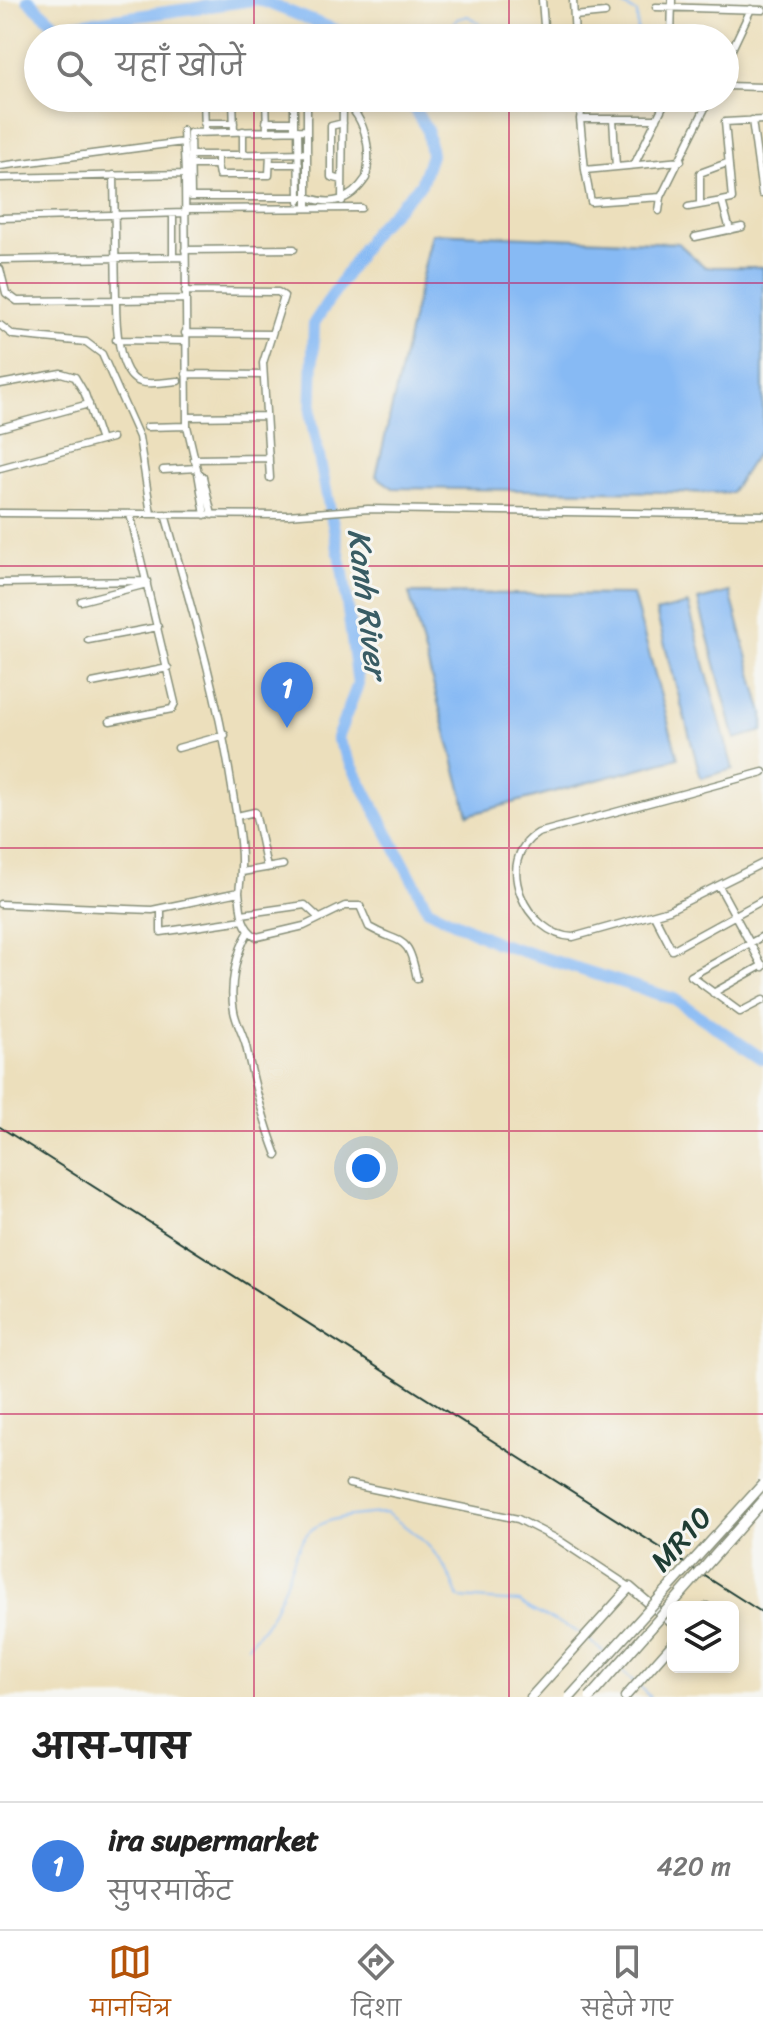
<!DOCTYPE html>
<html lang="hi">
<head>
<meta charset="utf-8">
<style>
	body { margin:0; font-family:Sriracha,"Playpen Sans Deva",sans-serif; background:#f2f2f2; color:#222 }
	.controls { position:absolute; right:24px; bottom:24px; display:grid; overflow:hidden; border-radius:12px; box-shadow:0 4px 12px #0003 }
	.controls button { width:72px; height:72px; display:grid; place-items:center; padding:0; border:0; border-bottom:2px solid #e0e0e0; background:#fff; color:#222; font:40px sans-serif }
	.you { position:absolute; left:366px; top:1168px; width:28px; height:28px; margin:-20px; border:6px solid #fff; border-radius:50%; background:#1a73e8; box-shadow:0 0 0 12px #1a73e833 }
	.badge { display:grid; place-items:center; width:52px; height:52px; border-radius:50%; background:#b45309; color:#fff; font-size:26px; font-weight:700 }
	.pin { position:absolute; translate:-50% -66px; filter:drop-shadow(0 2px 4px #0008) }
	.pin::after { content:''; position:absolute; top:42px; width:28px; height:24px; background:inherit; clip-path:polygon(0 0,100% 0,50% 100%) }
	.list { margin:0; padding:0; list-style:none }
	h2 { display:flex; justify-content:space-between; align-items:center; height:104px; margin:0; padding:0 32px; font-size:34px }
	h2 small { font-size:26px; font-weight:400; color:#767676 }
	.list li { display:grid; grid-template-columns:52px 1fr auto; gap:24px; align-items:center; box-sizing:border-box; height:128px; padding:0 32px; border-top:2px solid #e0e0e0 }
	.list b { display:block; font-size:30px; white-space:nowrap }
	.list p { margin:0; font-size:26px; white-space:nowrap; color:#767676 }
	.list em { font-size:26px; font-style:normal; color:#767676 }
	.icon { flex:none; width:44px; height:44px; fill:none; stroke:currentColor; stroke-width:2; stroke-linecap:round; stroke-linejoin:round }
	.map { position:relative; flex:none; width:763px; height:1697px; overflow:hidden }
	.search { position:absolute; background:#fff; box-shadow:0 4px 12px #0003; left:24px; right:24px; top:24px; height:88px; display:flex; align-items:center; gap:20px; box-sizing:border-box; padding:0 28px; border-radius:44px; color:#767676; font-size:30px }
	.sheet { height:232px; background:#fff }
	nav { display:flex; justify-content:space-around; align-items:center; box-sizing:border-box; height:112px; border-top:2px solid #e0e0e0; background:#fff; font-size:22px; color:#767676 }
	nav a { display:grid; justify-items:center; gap:4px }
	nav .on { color:#b45309 }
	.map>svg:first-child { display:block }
	.water { fill:#87baf4; stroke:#537c94; stroke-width:2 }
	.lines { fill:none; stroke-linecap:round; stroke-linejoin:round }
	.stream { stroke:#87baf4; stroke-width:2 }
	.river { stroke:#87baf4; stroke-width:12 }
	.street-casing { stroke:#868e78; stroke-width:9 }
	.secondary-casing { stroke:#868e78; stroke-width:11 }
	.street { stroke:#fff; stroke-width:6 }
	.secondary { stroke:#fff; stroke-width:8 }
	.rail { stroke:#1f3d34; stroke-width:2 }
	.primary-bridge-casing { stroke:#868e78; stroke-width:12; stroke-linecap:butt }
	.primary-bridge { stroke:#fff; stroke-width:9 }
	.grid { fill:none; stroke:#c2185b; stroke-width:2; stroke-opacity:0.55 }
	.labels { text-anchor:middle; stroke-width:6; stroke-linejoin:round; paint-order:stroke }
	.street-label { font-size:30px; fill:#1f3d34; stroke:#f6f6f2 }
	.water-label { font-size:32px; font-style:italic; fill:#395c64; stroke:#f6f6f2 }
</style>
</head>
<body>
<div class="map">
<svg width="763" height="1697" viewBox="0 0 763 1697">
	<rect width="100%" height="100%" fill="#f6f6f2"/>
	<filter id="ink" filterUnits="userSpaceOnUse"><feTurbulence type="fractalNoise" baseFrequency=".0125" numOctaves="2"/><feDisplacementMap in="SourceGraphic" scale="16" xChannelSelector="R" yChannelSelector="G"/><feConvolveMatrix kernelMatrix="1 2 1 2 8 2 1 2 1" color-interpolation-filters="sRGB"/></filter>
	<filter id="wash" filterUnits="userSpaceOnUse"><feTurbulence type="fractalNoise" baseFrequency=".006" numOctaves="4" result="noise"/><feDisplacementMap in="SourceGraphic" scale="32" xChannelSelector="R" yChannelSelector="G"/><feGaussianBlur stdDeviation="1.8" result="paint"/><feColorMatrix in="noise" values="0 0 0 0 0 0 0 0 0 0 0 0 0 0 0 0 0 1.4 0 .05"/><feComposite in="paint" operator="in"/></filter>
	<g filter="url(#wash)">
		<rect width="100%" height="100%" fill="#ecdfbc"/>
		<!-- water -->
		<path class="water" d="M432 233 678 243 705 267H763V444L731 493 393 488 376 476Z
			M730 592 763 714V731L735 739 698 600Z
			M409 593 633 595 678 758 468 815Z
			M688 604 733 769 701 778 656 612Z"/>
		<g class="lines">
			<!-- stream -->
			<path class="stream" d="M613 0 637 13 638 38
				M444 38 457 19 468 16 500 38
				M586 1638 606 1654
				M248 1645C256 1636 266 1626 271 1616 309 1542 281 1518 386 1513 423 1538 444 1554 459 1598L520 1602C530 1613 565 1624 581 1634
				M621 1670 634 1682
				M639 1686 650 1697"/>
			<!-- river -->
			<path class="river" d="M28 0 58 27 253 0
				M260 0 356 38
				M407 98 427 129 431 155 421 184 375 230 314 323 311 418 343 573 358 684 337 738 428 909 497 943 674 999 763 1059"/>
		</g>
	</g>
	<g filter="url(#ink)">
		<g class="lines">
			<!-- street casing -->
			<g class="street-casing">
				<path id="street" d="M542 0 545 38
					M573 0 575 38
					M656 7 763 10
					M574 16 605 13
					M671 38 672 0
					M725 64 751 9
					M725 86 763 87
					M204 98 205 132
					M233 98 234 132
					M266 98 267 131
					M294 98V130
					M583 98 580 119 585 170 681 161
					M580 119H657
					M613 119 616 167
					M752 120 762 194
					M266 122H294
					M204 123H234
					M183 130 185 174
					M298 130 299 201
					M305 130 190 133 191 197H307C331 206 350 202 366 178 372 150 366 112 337 98
					M243 131V154
					M190 155H217
					M635 163 667 98
					M271 164H299
					M190 165H217L219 175H269L270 154
					M217 165V155L306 153
					M0 166 183 142
					M585 170 591 202 661 197
					M114 175 116 300 185 299
					M0 178 185 174 187 426 198 473
					M342 180 331 177V126L343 123
					M342 201 343 101
					M722 201 732 199 725 122 763 120
					M700 203V173L727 163
					M688 207 722 201 730 230
					M307 208V101L335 98
					M186 209 361 208
					M659 211 661 197 710 98
					M173 214V257
					M0 218 186 213
					M695 237 742 227
					M185 250 294 249
					M0 260 185 257
					M0 269 6 293 17 301 116 300C116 319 117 375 140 382 151 385 167 382 178 381
					M185 291 278 292 284 296 263 363 270 478
					M0 325 13 335 86 342 102 354 139 437 151 514
					M185 333 272 334
					M116 340 185 341
					M186 374 263 375
					M0 384 61 373 75 377 85 394 101 441
					M187 417 266 416
					M147 427 187 426
					M0 428 89 404
					M194 459 269 458
					M0 468 112 438
					M163 470 197 468
					M0 513 287 515 368 509 763 515
					M205 515 198 473 203 477 212 515
					M0 583 147 581
					M81 601 147 584
					M88 640 158 627
					M92 683 168 668
					M110 721 172 709 175 703 130 514
					M178 748 225 735
					M763 772 538 833C492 861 526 935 573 937L669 910 763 863
					M237 816 255 812 267 868
					M242 872 283 865
					M719 886 763 967
					M239 892C241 908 240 928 257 937L304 926 345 906H360L369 927C402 946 408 932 417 979
					M0 904 152 910 239 892C245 855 237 819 231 782 217 691 190 603 165 514
					M161 909V932L243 920
					M242 914 305 905 318 917
					M654 915 672 950 763 900
					M249 931C236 952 229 986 234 1011 236 1023 243 1034 246 1046 254 1084 263 1119 277 1155
					M763 936 691 976 740 1012 763 1000
					M713 993 763 965
					M349 1484 518 1519 559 1540 630 1587
					M706 1607 707 1606"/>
			</g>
			<!-- secondary casing -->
			<g class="secondary-casing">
				<path id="secondary" d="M531 1697 630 1587 673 1624
					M625 1697 673 1643"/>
			</g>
			<!-- street -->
			<use href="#street" class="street"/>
			<!-- secondary -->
			<use href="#secondary" class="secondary"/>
			<!-- rail -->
			<path class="rail" d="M0 1127 763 1613"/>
			<!-- primary-bridge casing -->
			<g class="primary-bridge-casing">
				<path id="primary-bridge" d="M570 1697 763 1484
					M590 1697 763 1501"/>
			</g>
			<!-- primary-bridge -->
			<use href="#primary-bridge" class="primary-bridge"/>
		</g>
	</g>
	<!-- grid -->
	<path class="grid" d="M254 0V38M509 0V38M254 98V1697M509 98V1697M0 283H763M0 566H763M0 848H763M0 1131H763M0 1414H763"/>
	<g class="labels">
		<!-- street labels -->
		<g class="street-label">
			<text transform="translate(681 1539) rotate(-48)" y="10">MR10</text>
		</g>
		<!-- water labels -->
		<g class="water-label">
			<text transform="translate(368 603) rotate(83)" y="11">Kanh River</text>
		</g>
	</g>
</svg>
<div class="controls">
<button><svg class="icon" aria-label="layers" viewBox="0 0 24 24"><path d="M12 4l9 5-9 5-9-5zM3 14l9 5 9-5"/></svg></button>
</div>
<div class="you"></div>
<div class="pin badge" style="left:287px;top:728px;background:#3f7fe0">1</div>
<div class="search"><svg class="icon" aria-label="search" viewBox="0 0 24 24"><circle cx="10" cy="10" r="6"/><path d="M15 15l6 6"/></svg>यहाँ खोजें</div>
</div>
<section class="sheet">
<h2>आस-पास<small></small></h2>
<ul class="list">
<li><span class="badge" style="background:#3f7fe0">1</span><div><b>ira supermarket</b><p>सुपरमार्केट</p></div><em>420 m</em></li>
</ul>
</section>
<nav>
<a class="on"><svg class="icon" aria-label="map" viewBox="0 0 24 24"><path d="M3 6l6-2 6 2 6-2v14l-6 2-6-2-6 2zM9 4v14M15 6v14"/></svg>मानचित्र</a>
<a><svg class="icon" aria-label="directions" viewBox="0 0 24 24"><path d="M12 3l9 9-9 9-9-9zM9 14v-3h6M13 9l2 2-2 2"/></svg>दिशा</a>
<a><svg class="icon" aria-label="saved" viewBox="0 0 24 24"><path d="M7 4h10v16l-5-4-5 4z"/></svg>सहेजे गए</a>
</nav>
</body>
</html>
